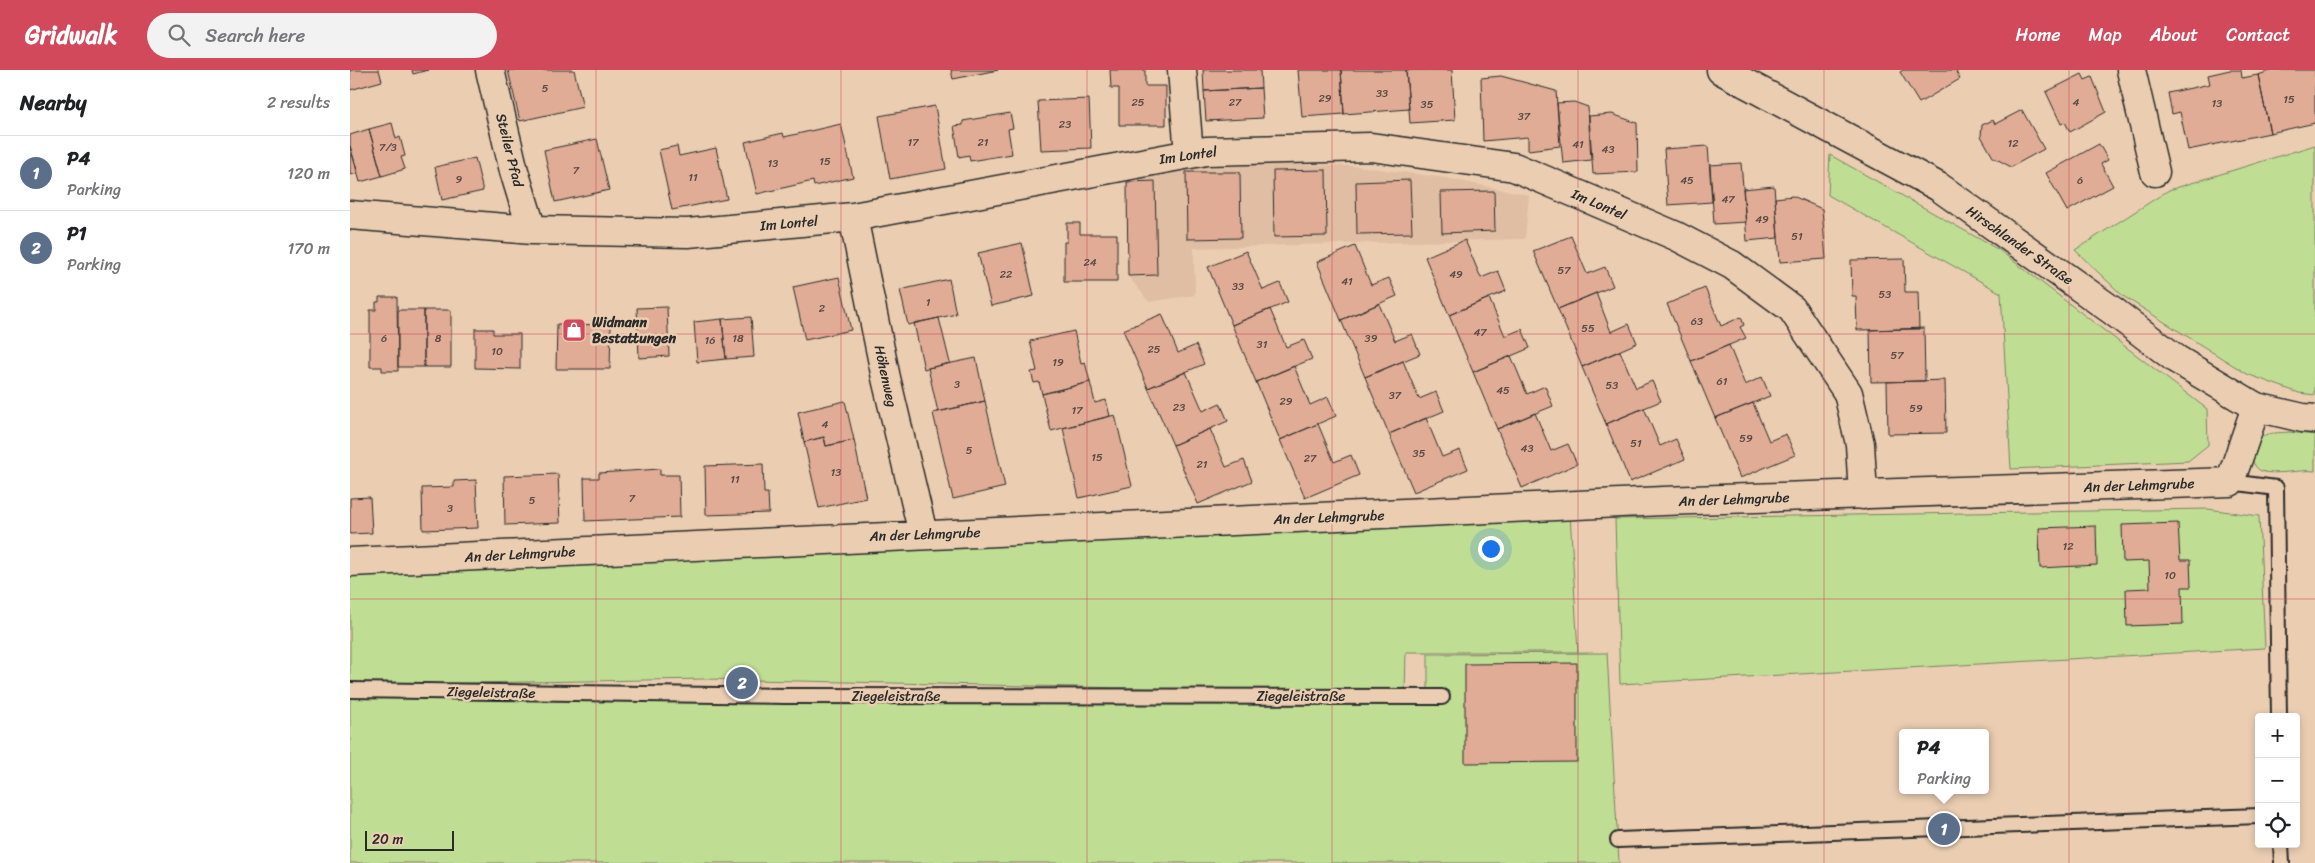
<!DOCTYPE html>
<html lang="en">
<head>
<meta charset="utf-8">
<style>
	body { margin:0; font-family:Sriracha,sans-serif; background:#f2f2f2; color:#202124 }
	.controls { position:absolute; right:15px; bottom:15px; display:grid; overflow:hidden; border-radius:5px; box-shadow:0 2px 8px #0003 }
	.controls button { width:45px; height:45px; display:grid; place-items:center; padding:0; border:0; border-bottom:1px solid #e0e0e0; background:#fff; color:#202124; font:25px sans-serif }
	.scale { position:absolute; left:15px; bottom:12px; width:89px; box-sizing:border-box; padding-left:5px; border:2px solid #2b2b2b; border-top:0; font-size:14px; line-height:18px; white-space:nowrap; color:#2b2b2b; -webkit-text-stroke:4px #ebceb2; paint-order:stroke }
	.you { position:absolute; left:1140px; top:478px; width:18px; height:18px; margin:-12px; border:4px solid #fff; border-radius:50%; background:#1a73e8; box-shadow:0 0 0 8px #1a73e833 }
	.badge { display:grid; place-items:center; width:32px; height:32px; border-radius:50%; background:#d1495b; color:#fff; font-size:16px; font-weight:700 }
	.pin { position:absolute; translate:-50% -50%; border:2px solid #fff; box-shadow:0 1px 5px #0006 }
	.popup { position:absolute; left:1549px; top:659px; width:90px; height:65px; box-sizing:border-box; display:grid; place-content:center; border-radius:5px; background:#fff; filter:drop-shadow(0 1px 4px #0005); font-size:16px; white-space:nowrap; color:#757577 }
	.popup b { font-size:19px; color:#202124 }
	.popup::after { content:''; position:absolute; left:50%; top:100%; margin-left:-10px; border:10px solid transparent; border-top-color:#fff }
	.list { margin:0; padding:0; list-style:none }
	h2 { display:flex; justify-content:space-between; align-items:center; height:65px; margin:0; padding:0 20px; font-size:21px }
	h2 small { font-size:16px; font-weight:400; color:#757577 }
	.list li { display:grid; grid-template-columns:32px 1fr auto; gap:15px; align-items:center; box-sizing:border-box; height:75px; padding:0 20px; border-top:1px solid #e0e0e0 }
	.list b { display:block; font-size:19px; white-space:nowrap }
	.list p { margin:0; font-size:16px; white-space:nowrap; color:#757577 }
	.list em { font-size:16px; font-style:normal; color:#757577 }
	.icon { flex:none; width:28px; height:28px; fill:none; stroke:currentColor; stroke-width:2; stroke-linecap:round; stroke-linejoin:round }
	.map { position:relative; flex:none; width:1965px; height:793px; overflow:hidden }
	header { display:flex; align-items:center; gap:30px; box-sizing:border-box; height:70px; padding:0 25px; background:#d1495b; color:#fff }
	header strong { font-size:24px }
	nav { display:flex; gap:28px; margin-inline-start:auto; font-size:18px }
	.search { width:350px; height:45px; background:#f2f2f2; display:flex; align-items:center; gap:12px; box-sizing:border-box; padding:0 18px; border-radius:28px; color:#757577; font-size:19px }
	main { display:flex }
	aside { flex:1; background:#fff }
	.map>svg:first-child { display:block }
	.built { fill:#e0bea4 }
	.green { fill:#c0dd94; stroke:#768460 }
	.building { fill:#e1ac95; stroke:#2b2b2b }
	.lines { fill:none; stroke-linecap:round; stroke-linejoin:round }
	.lane-casing { stroke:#2b2b2b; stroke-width:18 }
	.street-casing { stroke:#2b2b2b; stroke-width:31 }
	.secondary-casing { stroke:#2b2b2b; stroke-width:31 }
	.lane { stroke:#ebceb2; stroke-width:14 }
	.street { stroke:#ebceb2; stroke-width:28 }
	.secondary { stroke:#ebceb2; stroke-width:28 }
	.grid { fill:none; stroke:#c94859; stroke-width:1; stroke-opacity:0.55 }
	.labels { text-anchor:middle; stroke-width:5; stroke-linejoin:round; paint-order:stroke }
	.number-label { font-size:11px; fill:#584b46 }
	.street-label { font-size:14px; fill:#2b2b2b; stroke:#ebceb2 }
	.poi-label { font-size:14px; font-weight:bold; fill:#2b2b2b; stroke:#ebceb2; text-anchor:start }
</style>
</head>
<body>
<header>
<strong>Gridwalk</strong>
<div class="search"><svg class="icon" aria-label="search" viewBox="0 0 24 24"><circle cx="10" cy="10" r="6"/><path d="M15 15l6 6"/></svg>Search here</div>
<nav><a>Home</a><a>Map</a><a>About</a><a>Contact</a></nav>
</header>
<main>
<aside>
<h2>Nearby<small>2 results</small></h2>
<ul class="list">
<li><span class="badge" style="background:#5c6f8a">1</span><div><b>P4</b><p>Parking</p></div><em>120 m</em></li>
<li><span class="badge" style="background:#5c6f8a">2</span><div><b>P1</b><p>Parking</p></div><em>170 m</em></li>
</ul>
</aside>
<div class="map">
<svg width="1965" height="793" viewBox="0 0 1965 793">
	<rect width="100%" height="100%" fill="#ebceb2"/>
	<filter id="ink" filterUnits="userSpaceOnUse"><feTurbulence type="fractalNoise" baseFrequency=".02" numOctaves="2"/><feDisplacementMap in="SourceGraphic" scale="10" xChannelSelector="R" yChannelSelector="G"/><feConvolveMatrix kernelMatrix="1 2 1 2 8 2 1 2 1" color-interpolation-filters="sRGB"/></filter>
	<g filter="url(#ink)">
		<!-- built -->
		<path class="built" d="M925 94 1007 96 1096 108 1179 125 1175 169 844 178 845 225 799 232 778 206 777 112 838 98Z"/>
		<!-- green -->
		<path class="green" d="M1965 75V325L1949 323 1897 304 1773 226 1725 180 1819 120Z
			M1480 85 1649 180 1857 339 1858 375 1838 391 1661 399 1651 223 1478 125Z
			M1939 362 1965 365V401C1951 399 1923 406 1911 401 1896 393 1901 369 1916 365 1923 362 1932 363 1939 362Z
			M1858 439 1909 446 1915 578 1270 614 1265 449Z
			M1220 443 1228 582H1056L1055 624 355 609 0 615V478L553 454Z
			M1257 583 1269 793H0V620L1078 626V584Z"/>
		<!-- building -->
		<path class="building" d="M0 0H29L32 11 0 20Z
			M62 0H78L63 4Z
			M158 0H224L233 37 170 51Z
			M601 0H648L603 9Z
			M760 0H795V16H816V55H769V18H761Z
			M853 0H910L911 18 854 21Z
			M948 0H991L994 44 952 47Z
			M991 0H1056L1059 39 994 44Z
			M1056 0H1102L1105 50 1060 53Z
			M1553 0H1610L1606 2 1610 9 1569 33 1550 2Z
			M1880 0H1891L1892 8 1908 5 1920 63 1838 80 1830 42 1822 44 1818 23 1860 14 1858 5Z
			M1923 0H1965V53L1920 63 1908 5Z
			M1732 4 1735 10 1742 7 1756 42 1720 62 1715 52 1711 54 1696 22Z
			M1151 6 1206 21 1210 76 1178 80V67L1133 71 1131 8Z
			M911 18 913 48 856 51 854 21Z
			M739 29 741 78 691 80 688 31Z
			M1224 32 1238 37 1241 90 1213 93 1207 33Z
			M585 36 596 99 540 109 529 46Z
			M1672 40 1694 79 1661 97 1643 87 1631 66 1632 55 1643 50 1645 54Z
			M660 43 663 58 658 59 662 84 620 91 619 85 609 87 604 56 613 55V51Z
			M1262 44 1287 53 1288 102 1243 104 1239 46Z
			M42 53 46 69 50 67 55 86 51 87 55 99 32 106 19 59Z
			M491 54 503 107 464 116 463 111 407 124 395 72 433 63 434 67Z
			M19 59 32 106 10 112 0 76V65Z
			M247 69 259 120 205 132 194 80Z
			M1749 74 1758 90 1751 94 1763 116 1717 141 1696 103Z
			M0 76 8 103 0 105Z
			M327 76 329 86 366 78 377 129 322 140 309 80Z
			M1358 76 1362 132 1318 135 1314 79Z
			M125 88 133 121 92 130 85 97Z
			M1391 93 1396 152 1364 154 1360 95Z
			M976 100 977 166 924 167 923 101Z
			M836 102H890L891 168 837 169Z
			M1060 110 1062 163 1007 164 1006 112Z
			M805 111 807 205 778 206 777 112Z
			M1424 116 1428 168 1397 171 1393 119Z
			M1144 121 1145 161 1092 163 1091 122Z
			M1443 126 1472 139 1476 189 1430 192 1425 128Z
			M717 153H730V164H767V212H714V172H717Z
			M1221 166 1237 204 1255 197 1263 216 1208 239 1183 181Z
			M1115 170 1131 208 1148 201 1156 221 1099 245 1075 187Z
			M672 173 684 226 641 236 628 183Z
			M1005 176 1021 215 1039 208 1047 226 991 250 967 192Z
			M896 181 913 220 930 213 938 232 882 255 858 197Z
			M1554 189 1555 222H1568L1569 259 1507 260 1506 226H1502L1501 190Z
			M489 207 501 260 455 270 443 217Z
			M599 209 606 244 558 255 550 220Z
			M1355 218 1371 256 1391 247 1394 255 1390 257 1396 268 1341 291 1317 234Z
			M1246 223 1261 262 1279 254 1287 273 1232 297 1208 239Z
			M29 227H47L48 301H32V297H20V240H26V232H29Z
			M1139 228 1155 266 1172 259 1180 278 1123 302 1099 245Z
			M1029 234 1045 271 1062 264 1070 284 1015 307 991 250Z
			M317 237 319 286 289 288 287 238Z
			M920 239 936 277 954 270 962 289 906 312 882 255Z
			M48 240H74V297H48Z
			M74 240H101V297H74Z
			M812 244 828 283 846 275 854 294 798 318 773 260Z
			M401 247 404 287 376 289 372 249Z
			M589 248 600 293 574 299 564 253Z
			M372 249 376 289 347 292 344 252Z
			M207 254 261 255 260 299H206Z
			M1574 258 1575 311 1521 312 1520 260Z
			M125 259H143V264H170V299L125 298Z
			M724 261 731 293 735 292 740 312 692 324 689 312 684 313 681 302 687 301 680 271Z
			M1379 275 1395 315 1412 307 1420 326 1365 348 1341 291Z
			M1270 281 1286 318 1302 311 1311 331 1256 354 1232 297Z
			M1161 286 1177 324 1195 316 1203 336 1147 359 1123 302Z
			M626 288 635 331 588 342 578 298Z
			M1053 291 1069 329 1086 322 1094 341 1039 364 1015 307Z
			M944 296 960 335 978 327 986 346 930 370 906 312Z
			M836 302 853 341 870 333 878 351 823 375 798 318Z
			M1595 310 1596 363 1538 364 1537 312Z
			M740 312 745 333 756 330 760 346 701 361 692 324Z
			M495 331 504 370 476 376 474 367 454 372 448 342Z
			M635 331 655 417 603 429 583 343Z
			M1403 333 1419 371 1436 364 1445 385 1390 408 1365 348Z
			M1294 338 1310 376 1326 369 1335 389 1280 412 1256 354Z
			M1185 343 1201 381 1218 374 1227 394 1172 418 1147 359Z
			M765 345 782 416 729 428 713 358Z
			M1076 348 1092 387 1110 380 1118 399 1064 422 1039 364Z
			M968 354 984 392 1001 385 1009 405 955 428 930 370Z
			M860 359 876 397 894 390 902 411 848 434 823 375Z
			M474 367 476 376 504 370 516 428 469 438 454 372Z
			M413 394 414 423H418L419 443 356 445 355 396Z
			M310 399V405H329L330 447 235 451 234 408H249V403Z
			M208 404 210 453 155 455 154 406Z
			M126 410 128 458 73 460 72 418 104 417V411Z
			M20 427 22 463 0 464V428Z
			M1828 453 1830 490H1840L1841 517H1832L1833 554 1777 556 1776 519 1800 518 1799 491 1773 492 1772 455Z
			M1746 456 1747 495 1690 498 1689 458Z
			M1227 593V692L1115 693V594Z"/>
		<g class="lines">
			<!-- lane casing -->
			<g class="lane-casing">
				<path id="lane" d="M1880 412 1926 418 1929 647
					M0 620 435 626 1092 627
					M1268 770 1909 746
					M1931 774 1932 793"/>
			</g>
			<!-- street casing -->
			<g class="street-casing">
				<path id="street" d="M140 0 164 101 182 160
					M832 0 839 84
					M1781 0 1805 102
					M0 145 182 160 338 163 503 147 856 81 1021 77 1164 97 1326 166 1382 195 1442 239 1498 323 1510 374 1513 425
					M503 147 536 308 573 464
					M0 492 1313 431 1880 412 1906 337"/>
			</g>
			<!-- secondary casing -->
			<g class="secondary-casing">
				<path id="secondary" d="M1371 0 1589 117 1763 241 1826 289 1906 337 1953 348 1965 349"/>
			</g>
			<!-- lane -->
			<use href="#lane" class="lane"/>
			<!-- street -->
			<use href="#street" class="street"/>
			<!-- secondary -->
			<use href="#secondary" class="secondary"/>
		</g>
	</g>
	<!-- grid -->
	<path class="grid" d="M246 0V793M491 0V793M737 0V793M982 0V793M1228 0V793M1474 0V793M1719 0V793M0 264H1965M0 529H1965"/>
	<!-- icons -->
	<defs>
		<g id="shop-square" transform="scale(1.25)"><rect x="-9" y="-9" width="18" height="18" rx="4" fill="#d1495b" stroke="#ebceb2"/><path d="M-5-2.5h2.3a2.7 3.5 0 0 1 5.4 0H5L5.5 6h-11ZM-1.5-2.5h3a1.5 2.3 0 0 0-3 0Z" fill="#fff"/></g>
	</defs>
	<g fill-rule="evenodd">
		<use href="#shop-square" x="224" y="260"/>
	</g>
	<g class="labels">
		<!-- number labels -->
		<g class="number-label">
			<text x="195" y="22">5</text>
			<text x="1032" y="27">33</text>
			<text x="975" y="32">29</text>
			<text x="1939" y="33">15</text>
			<text x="788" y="36">25</text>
			<text x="885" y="36">27</text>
			<text x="1726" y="36">4</text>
			<text x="1867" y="37">13</text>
			<text x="1077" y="38">35</text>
			<text x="1174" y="50">37</text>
			<text x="715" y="58">23</text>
			<text x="563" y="76">17</text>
			<text x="633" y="76">21</text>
			<text x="1663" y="77">12</text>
			<text x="1228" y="78">41</text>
			<text x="38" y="81">7/3</text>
			<text x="1258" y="83">43</text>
			<text x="475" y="95">15</text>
			<text x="423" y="97">13</text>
			<text x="226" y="104">7</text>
			<text x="343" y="111">11</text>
			<text x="109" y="113">9</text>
			<text x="1337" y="114">45</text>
			<text x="1730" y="114">6</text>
			<text x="1378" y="133">47</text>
			<text x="1412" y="153">49</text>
			<text x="1447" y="170">51</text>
			<text x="740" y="196">24</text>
			<text x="1214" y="204">57</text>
			<text x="656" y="208">22</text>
			<text x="1106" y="208">49</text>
			<text x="997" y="215">41</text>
			<text x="888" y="220">33</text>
			<text x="1535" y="228">53</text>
			<text x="578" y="236">1</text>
			<text x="472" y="242">2</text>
			<text x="1347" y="255">63</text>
			<text x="1238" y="262">55</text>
			<text x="1130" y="266">47</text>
			<text x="34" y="272">6</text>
			<text x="88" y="272">8</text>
			<text x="388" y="272">18</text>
			<text x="1021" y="272">39</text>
			<text x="360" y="274">16</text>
			<text x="912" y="278">31</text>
			<text x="804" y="283">25</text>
			<text x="147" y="285">10</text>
			<text x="1547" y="289">57</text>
			<text x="708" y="296">19</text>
			<text x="1372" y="315">61</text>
			<text x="607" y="318">3</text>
			<text x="1262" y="319">53</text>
			<text x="1153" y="324">45</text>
			<text x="1045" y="329">37</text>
			<text x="936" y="335">29</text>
			<text x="829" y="341">23</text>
			<text x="1566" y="342">59</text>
			<text x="727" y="344">17</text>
			<text x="475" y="358">4</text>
			<text x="1396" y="372">59</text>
			<text x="1286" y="377">51</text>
			<text x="1177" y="382">43</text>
			<text x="619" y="384">5</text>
			<text x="1069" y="387">35</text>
			<text x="747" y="391">15</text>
			<text x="960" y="392">27</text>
			<text x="852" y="398">21</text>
			<text x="486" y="406">13</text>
			<text x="385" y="413">11</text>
			<text x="282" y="432">7</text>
			<text x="182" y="434">5</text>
			<text x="100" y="442">3</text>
			<text x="1718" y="480">12</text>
			<text x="1820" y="509">10</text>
		</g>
		<!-- street labels -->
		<g class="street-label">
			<text transform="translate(160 80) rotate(76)" y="5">Steiler Pfad</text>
			<text transform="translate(838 85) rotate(-8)" y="5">Im Lontel</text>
			<text transform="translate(1249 134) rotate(23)" y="5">Im Lontel</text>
			<text transform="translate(439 153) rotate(-5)" y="5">Im Lontel</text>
			<text transform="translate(1670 175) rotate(35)" y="5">Hirschlander Straße</text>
			<text transform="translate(536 306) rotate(78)" y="5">Höhenweg</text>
			<text transform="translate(1789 415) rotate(-2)" y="5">An der Lehmgrube</text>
			<text transform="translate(1384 429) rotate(-2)" y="5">An der Lehmgrube</text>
			<text transform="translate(979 447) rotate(-2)" y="5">An der Lehmgrube</text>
			<text transform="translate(575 464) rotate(-2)" y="5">An der Lehmgrube</text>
			<text transform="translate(170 484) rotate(-3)" y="5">An der Lehmgrube</text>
			<text transform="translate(141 622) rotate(1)" y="5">Ziegeleistraße</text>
			<text x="546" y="631">Ziegeleistraße</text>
			<text x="951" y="631">Ziegeleistraße</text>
		</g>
		<!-- poi labels -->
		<g class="poi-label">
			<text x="242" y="257">Widmann<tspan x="242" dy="16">Bestattungen</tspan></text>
		</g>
	</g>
</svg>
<div class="controls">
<button>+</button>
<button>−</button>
<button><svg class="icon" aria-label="locate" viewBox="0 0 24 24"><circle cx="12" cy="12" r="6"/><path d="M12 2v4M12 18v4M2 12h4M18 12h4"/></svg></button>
</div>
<div class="scale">20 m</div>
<div class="you"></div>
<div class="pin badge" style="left:1594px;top:759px;background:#5c6f8a">1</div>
<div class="popup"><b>P4</b>Parking</div>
<div class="pin badge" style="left:392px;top:613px;background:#5c6f8a">2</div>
</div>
</main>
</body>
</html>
